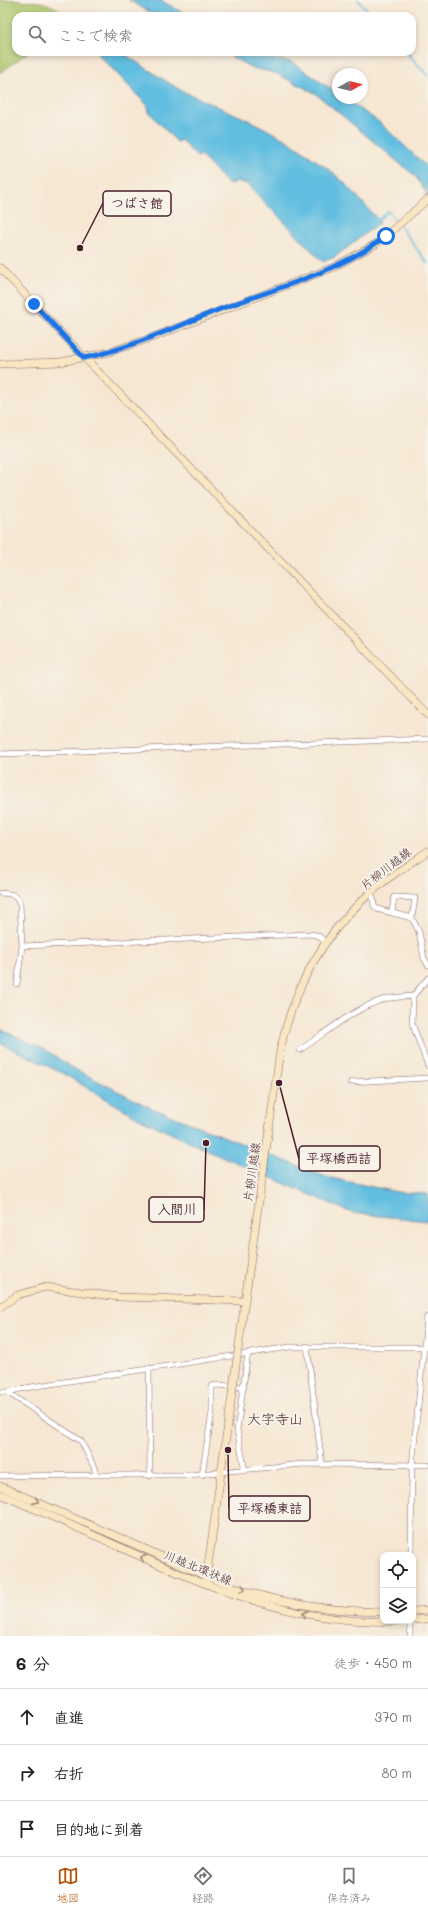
<!DOCTYPE html>
<html lang="ja">
<head>
<meta charset="utf-8">
<style>
	body { margin:0; font-family:Mali,"Klee One",sans-serif; background:#f2f2f2; color:#202124 }
	.controls { position:absolute; right:12px; bottom:12px; display:grid; overflow:hidden; border-radius:8px; box-shadow:0 2px 6px #0003 }
	.controls button { width:36px; height:36px; display:grid; place-items:center; padding:0; border:0; border-bottom:1px solid #e0e0e0; background:#fff; color:#202124; font:20px sans-serif }
	.compass { position:absolute; left:332px; top:68px; width:36px; height:36px; border-radius:50%; background:#fff; box-shadow:0 2px 6px #0003; rotate:82deg }
	.stop { position:absolute; width:12px; height:12px; margin:-9px; border:3px solid #1a73e8; border-radius:50%; background:#fff }
	.stop.end { background:#1a73e8; border-color:#fff; box-shadow:0 1px 4px #0008 }
	.list { margin:0; padding:0; list-style:none }
	h2 { display:flex; justify-content:space-between; align-items:center; height:52px; margin:0; padding:0 16px; font-size:17px }
	h2 small { font-size:13px; font-weight:400; color:#757577 }
	.list li { display:grid; grid-template-columns:26px 1fr auto; gap:12px; align-items:center; box-sizing:border-box; height:56px; padding:0 16px; border-top:1px solid #e0e0e0 }
	.list b { display:block; font-size:15px; white-space:nowrap }
	.list em { font-size:13px; font-style:normal; color:#757577 }
	.icon { flex:none; width:22px; height:22px; fill:none; stroke:currentColor; stroke-width:2; stroke-linecap:round; stroke-linejoin:round }
	.map { position:relative; flex:none; width:428px; height:1636px; overflow:hidden }
	.search { position:absolute; background:#fff; box-shadow:0 2px 6px #0003; left:12px; right:12px; top:12px; height:44px; display:flex; align-items:center; gap:10px; box-sizing:border-box; padding:0 14px; border-radius:12px; color:#757577; font-size:15px }
	.sheet { height:220px; background:#fff }
	nav { display:flex; justify-content:space-around; align-items:center; box-sizing:border-box; height:56px; border-top:1px solid #e0e0e0; background:#fff; font-size:11px; color:#757577 }
	nav a { display:grid; justify-items:center; gap:2px }
	nav .on { color:#b45309 }
	.map>svg:first-child { display:block }
	.green { fill:#afc86e; stroke:#7c744c }
	.water { fill:#62bee0; stroke:#566e86 }
	.lines { fill:none; stroke-linecap:round; stroke-linejoin:round }
	.stream { stroke:#62bee0; stroke-width:2 }
	.street-casing { stroke:#866566; stroke-width:6 }
	.secondary-casing { stroke:#866566; stroke-width:8 }
	.street { stroke:#fff; stroke-width:5 }
	.secondary { stroke:#f9e7c3; stroke-width:7 }
	.secondary-bridge-casing { stroke:#866566; stroke-width:8; stroke-linecap:butt }
	.secondary-bridge { stroke:#f9e7c3; stroke-width:7 }
	.oneway { stroke:#a28377 }
	.route { stroke:#1a73e8; stroke-width:5 }
	.labels { text-anchor:middle; stroke-width:4; stroke-linejoin:round; paint-order:stroke }
	.street-label { font-size:12px; fill:#4a1f2b; stroke:#f7f3e8 }
	.quarter-label { font-size:14px; fill:#4a1f2b; stroke:#f7f3e8 }
	.leader { fill:none; stroke:#4a1f2b; stroke-width:1.5 }
	.callout-dot { fill:#4a1f2b; stroke:#f7f3e8; stroke-width:1.5 }
	.callout { fill:#f7f3e8; stroke:#4a1f2b; stroke-width:1.5 }
	.callout-label { font-size:13px; text-anchor:middle; font-weight:bold; fill:#4a1f2b }
</style>
</head>
<body>
<div class="map">
<svg width="428" height="1636" viewBox="0 0 428 1636">
	<rect width="100%" height="100%" fill="#f7f3e8"/>
	<filter id="ink" filterUnits="userSpaceOnUse"><feTurbulence type="fractalNoise" baseFrequency=".025" numOctaves="2"/><feDisplacementMap in="SourceGraphic" scale="8" xChannelSelector="R" yChannelSelector="G"/><feConvolveMatrix kernelMatrix="1 2 1 2 8 2 1 2 1" color-interpolation-filters="sRGB"/></filter>
	<filter id="wash" filterUnits="userSpaceOnUse"><feTurbulence type="fractalNoise" baseFrequency=".012" numOctaves="4" result="noise"/><feDisplacementMap in="SourceGraphic" scale="16" xChannelSelector="R" yChannelSelector="G"/><feGaussianBlur stdDeviation="0.9" result="paint"/><feColorMatrix in="noise" values="0 0 0 0 0 0 0 0 0 0 0 0 0 0 0 0 0 1.4 0 .05"/><feComposite in="paint" operator="in"/></filter>
	<g filter="url(#wash)">
		<rect width="100%" height="100%" fill="#f6e7d3"/>
		<!-- green -->
		<path class="green" d="M0 0H21L23 2C36 0 57 4 65 16H16V52H28L0 73Z"/>
		<!-- water -->
		<path class="water" d="M128 0H160L189 16H157Z
			M96 52H121L180 90 253 122 288 141 327 168 347 185 380 222 335 257 323 262 247 184 237 181 229 185 200 155 197 157 181 140 177 142 149 112 148 106Z
			M223 52H251L260 57 292 62 338 94V98H344L379 122 428 168V196L416 177 315 93 275 73 252 68Z
			M0 1029 44 1049 73 1068 147 1106 326 1177 397 1192 428 1194V1221L352 1213 187 1141 137 1117 62 1073 0 1043Z"/>
		<g class="lines">
			<!-- stream -->
			<path class="stream" d="M358 0 373 16
				M406 52 428 76
				M377 221 388 211 397 223
				M400 226 428 264"/>
		</g>
	</g>
	<g filter="url(#ink)">
		<g class="lines">
			<!-- street casing -->
			<g class="street-casing">
				<path id="street" d="M0 754 428 739
					M0 893C9 894 17 893 20 904L22 946 17 984
					M370 893 373 897 374 906 377 909 412 918 419 932 424 958 428 965
					M392 913 394 897 415 898 412 918
					M22 946 312 934 319 936 325 942
					M413 996 412 1023 428 1066
					M300 1050C327 1032 354 1008 385 999 394 997 404 997 413 996L428 978
					M351 1082 428 1078
					M307 1346 322 1464
					M149 1368 150 1476
					M0 1392H7L81 1441 94 1467 96 1475H189L303 1464 428 1465
					M7 1392 31 1387 290 1347H428
					M245 1471 237 1430 248 1353
					M202 1475 212 1412V1386L217 1385 244 1387
					M0 1476 96 1475
					M411 1555 412 1466 427 1317
					M410 1621V1636"/>
			</g>
			<!-- secondary casing -->
			<g class="secondary-casing">
				<path id="secondary" d="M412 213 428 199
					M0 268 84 357 428 715
					M0 364 61 362 109 352 151 338 334 267 376 244 411 214
					M0 1307 18 1295 46 1287 118 1297 245 1301
					M243 1315 280 1051C294 984 327 927 381 884 396 872 412 862 428 851
					M0 1486C45 1506 91 1525 136 1545 172 1561 208 1579 246 1591 289 1605 337 1611 383 1612
					M0 1494C37 1510 74 1526 111 1543 202 1585 296 1626 398 1621
					M206 1580 229 1416
					M413 1611 428 1610
					M413 1620 428 1619"/>
			</g>
			<!-- street -->
			<use href="#street" class="street"/>
			<!-- secondary -->
			<use href="#secondary" class="secondary"/>
			<!-- secondary-bridge casing -->
			<g class="secondary-bridge-casing">
				<path id="secondary-bridge" d="M229 1416 243 1315"/>
			</g>
			<!-- secondary-bridge -->
			<use href="#secondary-bridge" class="secondary-bridge"/>
		</g>
		<!-- one-way arrows -->
		<defs><path id="oneway-chevron" d="M-2-3.5L2.5 0L-2 3.5" fill="none" stroke-width="1.6" stroke-linecap="round" stroke-linejoin="round"/></defs>
		<g class="oneway">
			<use href="#oneway-chevron" transform="translate(36 1501) rotate(24)"/>
			<use href="#oneway-chevron" transform="translate(143 1558) rotate(-156)"/>
			<use href="#oneway-chevron" transform="translate(243 1589) rotate(19)"/>
			<use href="#oneway-chevron" transform="translate(305 1614) rotate(-169)"/>
		</g>
	</g>
	<g class="lines" filter="url(#ink)">
		<!-- route -->
		<path class="route" d="M34 304 84 358C133 348 179 325 226 307 280 287 340 271 386 236"/>
	</g>
	<g class="labels">
		<!-- street labels -->
		<g class="street-label">
			<text transform="translate(386 869) rotate(-38)" y="4">片柳川越線</text>
			<text transform="translate(252 1172) rotate(-82)" y="4">片柳川越線</text>
			<text transform="translate(198 1568) rotate(22)" y="4">川越北環状線</text>
		</g>
		<!-- quarter labels -->
		<g class="quarter-label">
			<text x="275" y="1424">大字寺山</text>
		</g>
	</g>
	<!-- callouts -->
	<path class="leader" d="M80 248L103 203M279 1083L299 1159M206 1143L204 1210M228 1450L229 1508"/>
	<g class="callout-dot">
		<circle cx="80" cy="248" r="4"/>
		<circle cx="279" cy="1083" r="4"/>
		<circle cx="206" cy="1143" r="4"/>
		<circle cx="228" cy="1450" r="4"/>
	</g>
	<g class="callout">
		<rect x="103" y="191" width="68" height="25" rx="4"/>
		<rect x="299" y="1146" width="81" height="25" rx="4"/>
		<rect x="149" y="1197" width="55" height="25" rx="4"/>
		<rect x="229" y="1496" width="81" height="25" rx="4"/>
	</g>
	<g class="callout-label">
		<text x="137" y="208">つばさ館</text>
		<text x="339" y="1163">平塚橋西詰</text>
		<text x="177" y="1214">入間川</text>
		<text x="270" y="1513">平塚橋東詰</text>
	</g>
</svg>
<div class="controls">
<button><svg class="icon" aria-label="locate" viewBox="0 0 24 24"><circle cx="12" cy="12" r="6"/><path d="M12 2v4M12 18v4M2 12h4M18 12h4"/></svg></button>
<button><svg class="icon" aria-label="layers" viewBox="0 0 24 24"><path d="M12 4l9 5-9 5-9-5zM3 14l9 5 9-5"/></svg></button>
</div>
<svg class="compass" viewBox="-18 -18 36 36"><path d="M0-13l5 13h-10z" fill="#e53935"/><path d="M0 13l5-13h-10z" fill="#757577"/></svg>
<div class="stop" style="left:386px;top:236px"></div>
<div class="stop end" style="left:34px;top:304px"></div>
<div class="search"><svg class="icon" aria-label="search" viewBox="0 0 24 24"><circle cx="10" cy="10" r="6"/><path d="M15 15l6 6"/></svg>ここで検索</div>
</div>
<section class="sheet">
<h2>6 分<small>徒歩 · 450 m</small></h2>
<ul class="list">
<li><svg class="icon" aria-label="ahead" viewBox="0 0 24 24"><path d="M12 20V5M6 11l6-6 6 6"/></svg><div><b>直進</b></div><em>370 m</em></li>
<li><svg class="icon" aria-label="right" viewBox="0 0 24 24"><path d="M7 20v-9h11M14 6l5 5-5 5"/></svg><div><b>右折</b></div><em>80 m</em></li>
<li><svg class="icon" aria-label="arrive" viewBox="0 0 24 24"><path d="M6 21V4h12l-3 4 3 4H6"/></svg><div><b>目的地に到着</b></div></li>
</ul>
</section>
<nav>
<a class="on"><svg class="icon" aria-label="map" viewBox="0 0 24 24"><path d="M3 6l6-2 6 2 6-2v14l-6 2-6-2-6 2zM9 4v14M15 6v14"/></svg>地図</a>
<a><svg class="icon" aria-label="directions" viewBox="0 0 24 24"><path d="M12 3l9 9-9 9-9-9zM9 14v-3h6M13 9l2 2-2 2"/></svg>経路</a>
<a><svg class="icon" aria-label="saved" viewBox="0 0 24 24"><path d="M7 4h10v16l-5-4-5 4z"/></svg>保存済み</a>
</nav>
</body>
</html>
